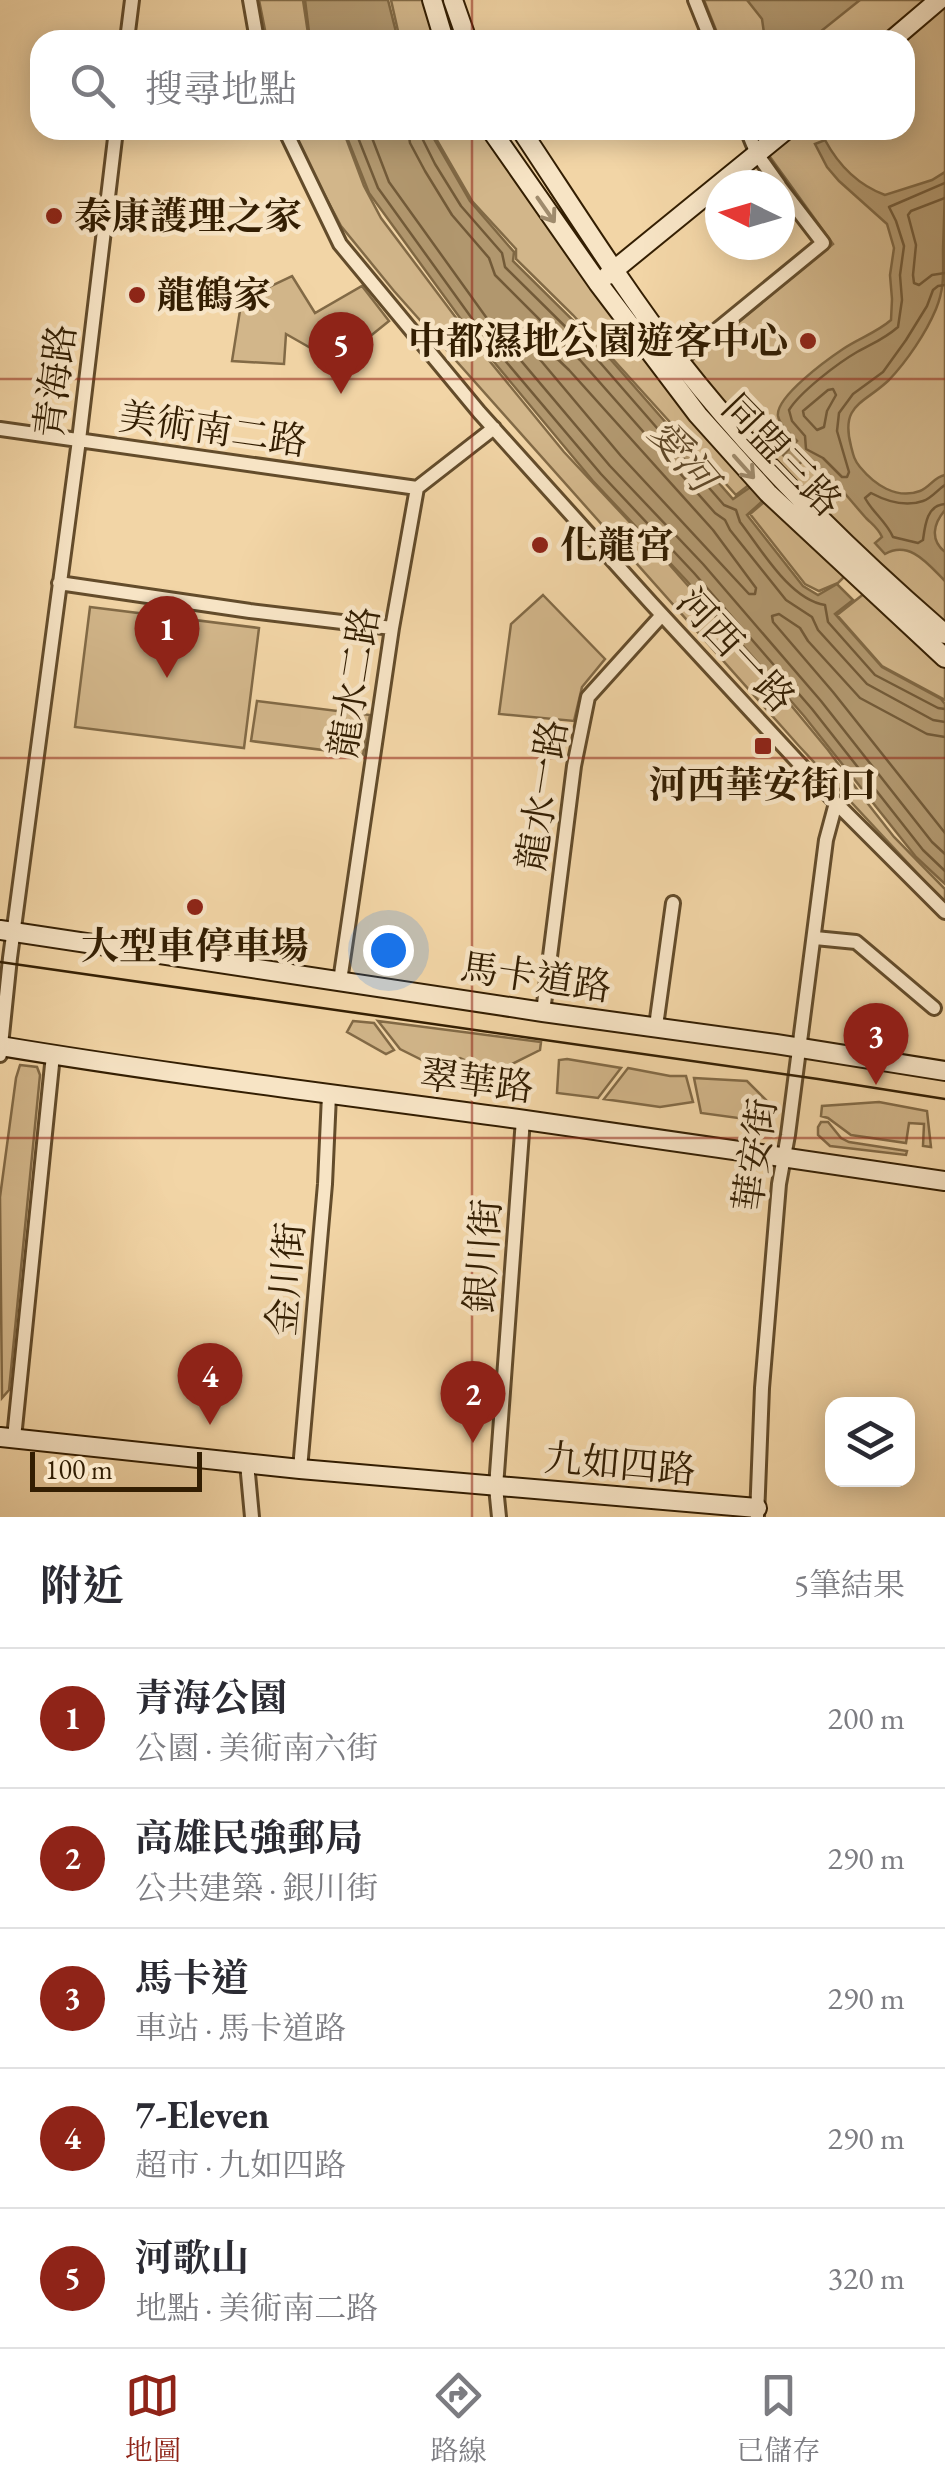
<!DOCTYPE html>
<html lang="zh-TW">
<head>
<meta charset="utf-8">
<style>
	body { margin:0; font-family:"EB Garamond","Noto Serif TC",serif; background:#f2f2f3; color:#2b2b33 }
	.controls { position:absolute; right:30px; bottom:30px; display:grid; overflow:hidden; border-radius:20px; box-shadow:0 5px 25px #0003 }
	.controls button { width:90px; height:90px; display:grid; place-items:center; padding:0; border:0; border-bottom:2px solid #e1e1e2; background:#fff; color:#2b2b33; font:50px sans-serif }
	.compass { position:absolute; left:705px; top:170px; width:90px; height:90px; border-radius:50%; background:#fff; box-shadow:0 5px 25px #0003; rotate:275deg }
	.scale { position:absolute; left:30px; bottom:25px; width:172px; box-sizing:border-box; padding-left:10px; border:5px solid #331e02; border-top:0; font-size:28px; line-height:35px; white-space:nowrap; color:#331e02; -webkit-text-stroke:8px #f7e4c5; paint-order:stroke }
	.you { position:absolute; left:388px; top:950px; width:35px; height:35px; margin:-25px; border:8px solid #fff; border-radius:50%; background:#1a73e8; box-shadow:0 0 0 15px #1a73e833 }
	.badge { display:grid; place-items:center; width:65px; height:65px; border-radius:50%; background:#8f2418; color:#fff; font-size:32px; font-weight:700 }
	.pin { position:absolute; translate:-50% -82px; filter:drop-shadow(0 2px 5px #0008) }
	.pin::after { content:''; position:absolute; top:52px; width:35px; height:30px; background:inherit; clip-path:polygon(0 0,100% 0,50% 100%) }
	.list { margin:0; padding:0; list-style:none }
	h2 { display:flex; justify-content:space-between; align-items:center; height:130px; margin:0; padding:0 40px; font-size:42px }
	h2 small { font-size:32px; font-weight:400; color:#7c7c81 }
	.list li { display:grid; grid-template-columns:65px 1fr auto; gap:30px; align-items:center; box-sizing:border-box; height:140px; padding:0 40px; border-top:2px solid #e1e1e2 }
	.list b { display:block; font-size:38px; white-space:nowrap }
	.list p { margin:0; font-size:32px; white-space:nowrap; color:#7c7c81 }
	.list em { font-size:32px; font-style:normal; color:#7c7c81 }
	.icon { flex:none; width:55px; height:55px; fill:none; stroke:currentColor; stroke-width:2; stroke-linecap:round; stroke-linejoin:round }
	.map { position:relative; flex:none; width:945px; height:1517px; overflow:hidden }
	.search { position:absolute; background:#fff; box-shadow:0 5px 25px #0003; left:30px; right:30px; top:30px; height:110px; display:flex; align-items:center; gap:25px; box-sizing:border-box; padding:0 35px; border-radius:30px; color:#7c7c81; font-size:38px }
	.sheet { height:830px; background:#fff }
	nav { display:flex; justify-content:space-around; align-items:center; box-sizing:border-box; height:140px; border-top:2px solid #e1e1e2; background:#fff; font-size:28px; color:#7c7c81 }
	nav a { display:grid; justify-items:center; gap:5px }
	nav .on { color:#8f2418 }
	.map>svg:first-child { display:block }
	.green { fill:#d2b68a; stroke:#826a46; stroke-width:2.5 }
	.water { fill:#b1976e; stroke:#7f6743; stroke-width:2.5 }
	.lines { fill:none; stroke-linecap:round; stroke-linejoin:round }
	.shore { stroke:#725a38; stroke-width:2.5 }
	.street-casing { stroke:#634c2b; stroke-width:18 }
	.secondary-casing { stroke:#331e02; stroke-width:22 }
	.street { stroke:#f7e4c5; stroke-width:12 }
	.secondary { stroke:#f7e4c5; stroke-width:18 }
	.tram { stroke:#331e02; stroke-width:2.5 }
	.oneway { stroke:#9f8b6d }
	.grid { fill:none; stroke:#8f2418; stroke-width:2.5; stroke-opacity:0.55 }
	.poi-dot { fill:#8f2418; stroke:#f7e4c5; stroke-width:4 }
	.labels { text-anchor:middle; stroke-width:9; stroke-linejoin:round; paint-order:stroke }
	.poi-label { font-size:38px; font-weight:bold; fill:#331e02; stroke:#f7e4c5; text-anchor:start }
	.street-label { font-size:38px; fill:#331e02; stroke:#f7e4c5 }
	.water-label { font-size:40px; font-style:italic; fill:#5f4828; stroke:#f7e4c5 }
</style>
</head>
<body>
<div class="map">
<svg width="945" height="1517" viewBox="0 0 945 1517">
	<rect width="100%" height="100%" fill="#f2d5a6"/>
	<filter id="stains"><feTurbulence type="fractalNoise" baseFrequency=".002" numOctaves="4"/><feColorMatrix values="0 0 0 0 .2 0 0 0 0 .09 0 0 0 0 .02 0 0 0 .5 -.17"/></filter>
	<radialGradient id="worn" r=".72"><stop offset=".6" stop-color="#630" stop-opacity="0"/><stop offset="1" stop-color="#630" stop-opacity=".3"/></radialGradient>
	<!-- green -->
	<path class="green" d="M259 0H303L309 40H267Z
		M391 0H426L435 40H400Z
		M704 0H945V628L785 476 687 364 833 244 765 150 757 130H905V40H720Z
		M294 130H343L364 186 381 218 478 347 564 452 668 563 756 663 828 750 865 800 894 837 945 889V903L799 746 394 291 341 226 302 152Z
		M431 130H489L754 481 736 495 573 315 516 259V249L472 201Z
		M292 276 315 313 362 286 389 321 337 363 286 334 284 364 232 361 241 304 248 297Z
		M769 498 846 575 838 583 819 591 805 584 750 514Z
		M865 593 945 665V700L882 666 837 615Z
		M543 595 605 659 582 687 574 721 499 714 511 624Z
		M90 607 259 628 244 748 75 727Z
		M257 701 370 715 363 755 251 741Z
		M353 1021 374 1023 394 1050 386 1054 347 1032Z
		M378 1021 541 1042 540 1050 494 1073 460 1058 432 1065 400 1049Z
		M567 1059 621 1068 598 1098 557 1093 559 1060Z
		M20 1065 37 1067 40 1075 9 1390 2 1398 0 1197 16 1078Z
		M628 1068 670 1076H686L693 1102 660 1107 604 1099Z
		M694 1078 747 1081 772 1106 771 1118 767 1122 701 1113Z
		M879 1102 927 1111 931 1147 923 1146 924 1124 909 1123 906 1143 851 1135 828 1118 821 1116 822 1106Z
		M821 1122H828L841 1138 849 1142 907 1151 906 1155 830 1146 818 1135V1127Z"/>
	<!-- water -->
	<path class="water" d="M305 0H388L398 40H310Z
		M747 0H860L810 40H765L762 19Z
		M344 130H429L470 201 514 252 513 261 597 344 733 499 755 484 767 497 747 515 803 586 818 595 837 584 853 600 835 614 882 667 941 699 945 704V884L916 857 804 716 686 580 593 481 479 344 369 193Z
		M825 140C839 166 858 185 885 195L932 180 945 172C945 197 944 223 943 249 943 272 945 287 936 309 926 333 907 361 889 380 864 404 840 404 851 446 853 454 854 460 860 467 874 484 896 500 920 491 930 487 934 477 945 475V510C933 524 930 540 945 552V581C928 564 910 540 885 554L875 543 882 537C878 528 873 525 866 518 847 497 830 472 804 460L794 468 783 455 797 441C790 434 780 426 778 416 775 397 828 359 843 349 859 338 876 333 891 320L892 299 890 275 894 248 887 224 839 181 827 167 815 144Z"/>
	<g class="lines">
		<!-- shore -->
		<path class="shore" d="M355 130 378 188 486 338 601 474 694 573 812 709 923 850 945 871
			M369 130 389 182 496 331 610 466 703 564 821 701 932 842 945 854
			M408 130 410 143 425 171 452 215 489 258 495 275 580 360 715 513 725 520 730 530 786 600 812 617 818 630 867 684 933 720 945 722
			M421 130 422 138 435 164 461 206 502 253 505 267 590 351 724 505 736 510 740 522C761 549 790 600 825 605L828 622 875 675 938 708 945 709
			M945 183 889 207 896 221 904 246 900 275 902 300 898 327C883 340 873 343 857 352 838 363 800 392 789 410L792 421 805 436 806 449 823 458 842 477H847L849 472 837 431 839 413 853 394 883 372 906 340 927 306 933 290 938 286 945 285
			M945 198 911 211 908 215 916 245 913 275 914 283 919 285 932 275 945 273
			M520 323 569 370 713 530 756 588 755 594H749L621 456 516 331V326Z
			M833 389 836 395 827 411 824 427 817 430 804 416 803 411 828 390Z
			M945 485C938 489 932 498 923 501 906 507 886 501 871 493L865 498C873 513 886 521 893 537L918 543 923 540C925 525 927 505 945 504
			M945 737 927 734 860 698 808 641 800 628 779 614 772 616 773 622 833 692 945 833"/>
		<!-- street casing -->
		<g class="street-casing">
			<path id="street" d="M250 0 257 40
				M695 0 711 40
				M127 40 132 0
				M285 130 340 244 479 412 651 603 836 803 945 912
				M747 130 757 154 779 185
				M679 361 823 243 780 187
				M0 429 417 488
				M59 583 250 611 392 628
				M815 938 856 942 934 1008
				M340 981 392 628 417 488 494 428
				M543 1012 574 766 588 697 662 615
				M656 1026 673 903
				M0 1055 10 958 79 440 116 130
				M14 1438 53 1055
				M247 1463 252 1517
				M300 1469 325 1184 329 1095
				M499 1517 496 1487 523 1119
				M757 1517 762 1388 779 1184 788 1135 826 840 836 803"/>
		</g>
		<!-- secondary casing -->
		<g class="secondary-casing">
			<path id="secondary" d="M432 0 444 40
				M453 0 467 40
				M892 40 939 0
				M491 130 598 283 698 415 768 493 945 658
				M521 130C573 208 623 288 680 362 759 463 849 551 945 634
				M608 275 786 130
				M0 930 543 1012 776 1044 945 1071
				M0 1046C174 1075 350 1096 525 1120 665 1139 805 1161 945 1181
				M0 1437 300 1469 757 1508"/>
		</g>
		<!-- street -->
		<use href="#street" class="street"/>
		<!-- secondary -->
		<use href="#secondary" class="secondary"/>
		<!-- tram -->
		<path class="tram" d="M0 962 818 1079 945 1099"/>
	</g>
	<!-- one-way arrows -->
	<defs><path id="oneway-shaft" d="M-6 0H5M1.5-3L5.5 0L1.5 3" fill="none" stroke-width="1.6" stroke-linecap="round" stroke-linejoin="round" transform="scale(2.5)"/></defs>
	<g class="oneway">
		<use href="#oneway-shaft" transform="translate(546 210) rotate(55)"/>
		<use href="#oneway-shaft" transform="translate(744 467) rotate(48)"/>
	</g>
	<!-- grid -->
	<path class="grid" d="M472 0V40M472 130V1517M0 379H945M0 758H945M0 1138H945"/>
	<!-- markers -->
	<g class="poi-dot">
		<circle cx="54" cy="216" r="10"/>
		<circle cx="137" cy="295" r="10"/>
		<circle cx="808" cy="341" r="10"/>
		<circle cx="540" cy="545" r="10"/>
		<rect x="753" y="736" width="20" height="20" rx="5"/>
		<circle cx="195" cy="907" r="10"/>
	</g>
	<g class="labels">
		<!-- poi labels -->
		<g class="poi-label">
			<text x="74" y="229">泰康護理之家</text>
			<text x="157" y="308">龍鶴家</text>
			<text x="788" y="354" text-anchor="end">中都濕地公園遊客中心</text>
			<text x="560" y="558">化龍宮</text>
			<text x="763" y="798" text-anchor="middle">河西華安街口</text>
			<text x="195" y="959" text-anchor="middle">大型車停車場</text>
		</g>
		<!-- street labels -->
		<g class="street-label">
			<text transform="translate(55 381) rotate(-83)" y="13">青海路</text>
			<text transform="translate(213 429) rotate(8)" y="13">美術南二路</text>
			<text transform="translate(782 455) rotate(46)" y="13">同盟三路</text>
			<text transform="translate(736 650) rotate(47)" y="13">河西一路</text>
			<text transform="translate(354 682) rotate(-81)" y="13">龍水二路</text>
			<text transform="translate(542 795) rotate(-81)" y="13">龍水一路</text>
			<text transform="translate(536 977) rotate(8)" y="13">馬卡道路</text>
			<text transform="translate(477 1081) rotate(7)" y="13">翠華路</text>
			<text transform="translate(755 1155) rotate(-82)" y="13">華安街</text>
			<text transform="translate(483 1256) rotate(-86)" y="13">銀川街</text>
			<text transform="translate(286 1279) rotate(-85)" y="13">金川街</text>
			<text transform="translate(620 1464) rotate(5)" y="13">九如四路</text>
		</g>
		<!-- water labels -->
		<g class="water-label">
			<text transform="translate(683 455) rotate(50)" y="14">愛河</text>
		</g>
	</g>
	<rect width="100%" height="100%" filter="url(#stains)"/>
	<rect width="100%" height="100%" fill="url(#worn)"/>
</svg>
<div class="controls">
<button><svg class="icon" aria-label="layers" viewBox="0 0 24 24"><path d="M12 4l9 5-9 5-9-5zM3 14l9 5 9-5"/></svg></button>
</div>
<svg class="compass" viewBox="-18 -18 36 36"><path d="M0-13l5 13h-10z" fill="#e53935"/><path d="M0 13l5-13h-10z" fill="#7c7c81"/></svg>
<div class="scale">100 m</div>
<div class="you"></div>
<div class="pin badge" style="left:167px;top:678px">1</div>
<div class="pin badge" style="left:473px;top:1443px">2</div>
<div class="pin badge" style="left:876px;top:1085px">3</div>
<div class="pin badge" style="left:210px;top:1425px">4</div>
<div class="pin badge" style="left:341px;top:394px">5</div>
<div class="search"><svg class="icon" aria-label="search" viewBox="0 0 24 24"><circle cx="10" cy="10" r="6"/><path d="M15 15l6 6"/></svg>搜尋地點</div>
</div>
<section class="sheet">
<h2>附近<small>5筆結果</small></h2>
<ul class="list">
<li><span class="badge">1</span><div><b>青海公園</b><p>公園 · 美術南六街</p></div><em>200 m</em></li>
<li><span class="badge">2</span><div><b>高雄民強郵局</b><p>公共建築 · 銀川街</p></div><em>290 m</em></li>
<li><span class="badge">3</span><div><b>馬卡道</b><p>車站 · 馬卡道路</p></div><em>290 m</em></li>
<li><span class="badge">4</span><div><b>7-Eleven</b><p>超市 · 九如四路</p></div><em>290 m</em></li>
<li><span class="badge">5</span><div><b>河歌山</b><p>地點 · 美術南二路</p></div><em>320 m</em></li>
</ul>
</section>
<nav>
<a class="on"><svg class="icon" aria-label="map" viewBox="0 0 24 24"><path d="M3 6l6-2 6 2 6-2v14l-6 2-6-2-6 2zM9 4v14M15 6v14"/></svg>地圖</a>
<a><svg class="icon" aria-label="directions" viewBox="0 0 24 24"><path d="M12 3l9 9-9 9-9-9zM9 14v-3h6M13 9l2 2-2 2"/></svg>路線</a>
<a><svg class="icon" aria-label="saved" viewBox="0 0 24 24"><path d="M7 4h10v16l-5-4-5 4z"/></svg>已儲存</a>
</nav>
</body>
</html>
